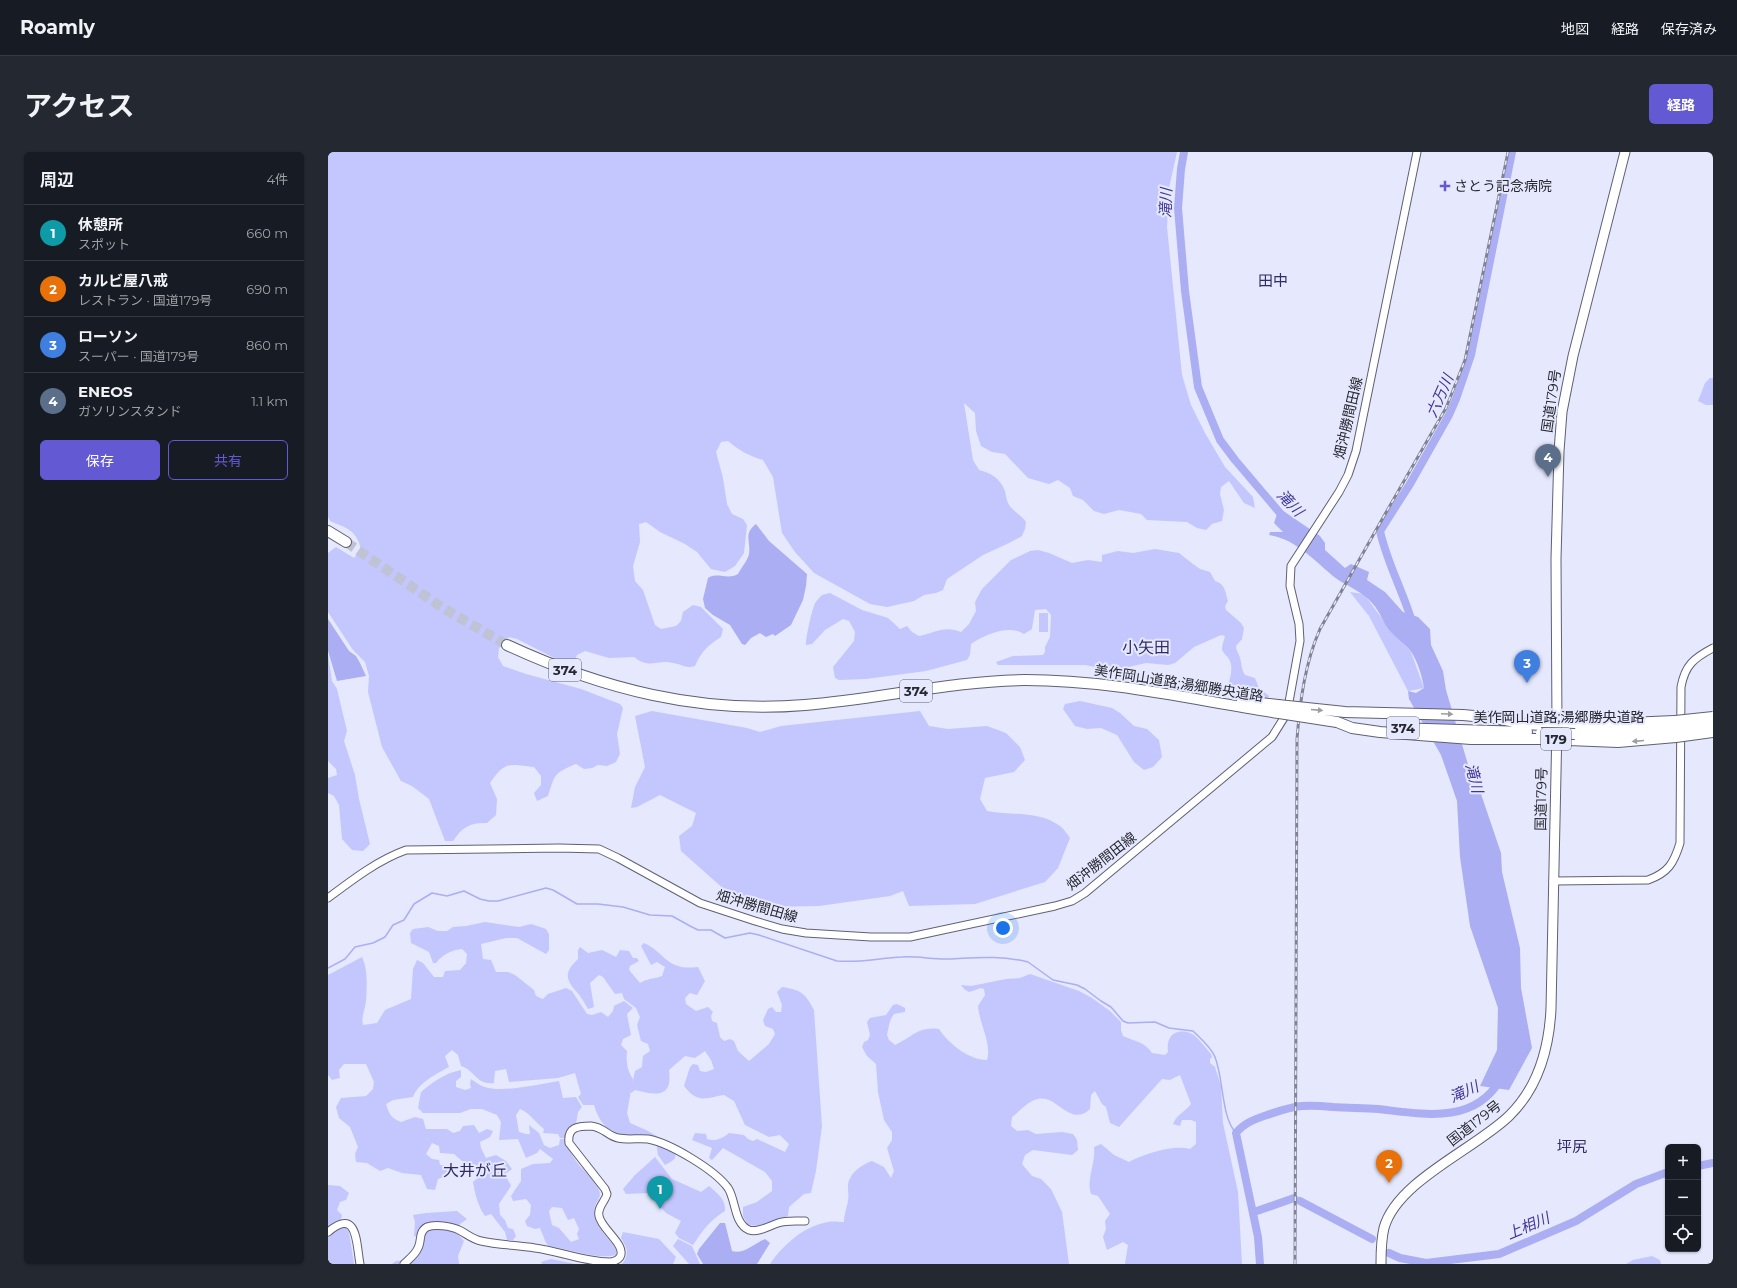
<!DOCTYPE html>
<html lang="ja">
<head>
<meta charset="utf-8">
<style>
	body { margin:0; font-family:Montserrat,"Noto Sans JP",sans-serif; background:#242831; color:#f1f3f6 }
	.controls { position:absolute; right:12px; bottom:12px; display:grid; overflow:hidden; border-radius:6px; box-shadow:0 1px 3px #0004 }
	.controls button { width:36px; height:36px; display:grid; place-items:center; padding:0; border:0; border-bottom:1px solid #363941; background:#171b24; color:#f1f3f6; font:20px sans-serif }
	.you { position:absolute; left:675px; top:776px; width:14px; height:14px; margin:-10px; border:3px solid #fff; border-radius:50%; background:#1a73e8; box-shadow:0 0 0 6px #1a73e833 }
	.badge { display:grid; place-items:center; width:26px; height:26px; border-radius:50%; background:#635ad3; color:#fff; font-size:13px; font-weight:700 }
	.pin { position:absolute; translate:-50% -33px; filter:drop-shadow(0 1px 2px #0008) }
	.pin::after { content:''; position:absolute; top:21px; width:14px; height:12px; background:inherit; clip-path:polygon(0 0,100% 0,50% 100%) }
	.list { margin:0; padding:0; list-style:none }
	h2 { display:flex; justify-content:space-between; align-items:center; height:52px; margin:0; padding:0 16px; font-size:17px }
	h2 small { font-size:13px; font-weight:400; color:#9ea1a6 }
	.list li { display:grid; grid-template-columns:26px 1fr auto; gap:12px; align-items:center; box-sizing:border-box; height:56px; padding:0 16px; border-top:1px solid #363941 }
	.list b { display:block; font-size:15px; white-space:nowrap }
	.list p { margin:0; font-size:13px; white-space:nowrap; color:#9ea1a6 }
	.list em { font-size:13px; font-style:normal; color:#9ea1a6 }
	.actions { display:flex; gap:8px; padding:12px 16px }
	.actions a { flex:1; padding:9px 0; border:1px solid #635ad3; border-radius:6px; text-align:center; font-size:14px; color:#635ad3 }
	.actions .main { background:#635ad3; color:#fff }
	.icon { flex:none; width:22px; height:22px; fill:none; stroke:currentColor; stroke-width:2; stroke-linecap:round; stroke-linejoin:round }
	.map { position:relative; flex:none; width:1385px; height:1112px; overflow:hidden; border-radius:6px }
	header { display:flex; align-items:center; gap:24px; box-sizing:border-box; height:56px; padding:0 20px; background:#171b24; border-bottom:1px solid #363941 }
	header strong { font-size:19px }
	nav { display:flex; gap:22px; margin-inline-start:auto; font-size:14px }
	.intro { display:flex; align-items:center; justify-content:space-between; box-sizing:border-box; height:96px; padding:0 24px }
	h1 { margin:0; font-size:28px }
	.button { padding:10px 18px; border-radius:6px; background:#635ad3; color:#fff; font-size:14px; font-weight:700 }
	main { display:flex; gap:24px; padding:0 24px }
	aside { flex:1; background:#171b24; border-radius:6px; box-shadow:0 1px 3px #0004 }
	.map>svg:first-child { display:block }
	.green { fill:#c3c7fd; fill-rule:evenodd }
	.water { fill:#abaef2 }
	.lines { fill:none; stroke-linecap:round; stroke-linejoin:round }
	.stream { stroke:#abaef2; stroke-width:1.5 }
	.river { stroke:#abaef2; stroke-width:8 }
	.motorway-tunnel { stroke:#c0c2d5; stroke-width:10; stroke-dasharray:10 5; stroke-linecap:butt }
	.tertiary-casing { stroke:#5f6073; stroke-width:9 }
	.secondary-casing { stroke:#5f6073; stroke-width:9 }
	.trunk-casing { stroke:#5f6073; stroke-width:11 }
	.motorway-casing { stroke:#5f6073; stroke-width:12 }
	.tertiary { stroke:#fff; stroke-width:7 }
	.secondary { stroke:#fff; stroke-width:7 }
	.trunk { stroke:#fff; stroke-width:9 }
	.motorway { stroke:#fff; stroke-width:10 }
	.rail-casing { stroke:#828392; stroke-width:3 }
	.rail { stroke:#e6e8fe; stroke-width:1.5; stroke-dasharray:4.5; stroke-linecap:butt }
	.motorway-bridge-casing { stroke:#5f6073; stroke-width:12; stroke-linecap:butt }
	.motorway-bridge { stroke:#fff; stroke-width:10 }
	.oneway { fill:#9e9ea2 }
	.poi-dot { fill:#635ad3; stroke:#e6e8fe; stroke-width:1.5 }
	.labels { text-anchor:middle; stroke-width:4; stroke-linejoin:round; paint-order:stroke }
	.shield { fill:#e6e8fe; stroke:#60626e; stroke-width:1 }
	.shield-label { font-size:13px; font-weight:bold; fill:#272830 }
	.poi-label { font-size:14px; fill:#272830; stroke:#e6e8fe; text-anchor:start }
	.street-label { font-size:14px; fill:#272830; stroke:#e6e8fe }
	.water-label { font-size:15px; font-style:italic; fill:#403696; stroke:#e6e8fe }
	.neighbourhood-label { font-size:15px; fill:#2f2c66; stroke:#e6e8fe }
	.quarter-label { font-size:16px; fill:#2f2c66; stroke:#e6e8fe }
</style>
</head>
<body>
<header>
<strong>Roamly</strong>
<nav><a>地図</a><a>経路</a><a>保存済み</a></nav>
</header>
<div class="intro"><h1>アクセス</h1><a class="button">経路</a></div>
<main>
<aside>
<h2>周辺<small>4件</small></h2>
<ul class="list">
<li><span class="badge" style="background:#0f9aa8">1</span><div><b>休憩所</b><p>スポット</p></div><em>660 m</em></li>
<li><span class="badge" style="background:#e8710a">2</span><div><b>カルビ屋八戒</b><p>レストラン · 国道179号</p></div><em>690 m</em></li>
<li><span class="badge" style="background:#3f7fe0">3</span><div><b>ローソン</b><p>スーパー · 国道179号</p></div><em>860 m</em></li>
<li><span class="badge" style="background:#5c6f8a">4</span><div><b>ENEOS</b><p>ガソリンスタンド</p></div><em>1.1 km</em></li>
</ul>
<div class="actions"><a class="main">保存</a><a>共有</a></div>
</aside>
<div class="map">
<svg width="1385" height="1112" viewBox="0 0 1385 1112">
	<rect width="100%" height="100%" fill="#e6e8fe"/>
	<!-- green -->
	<path class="green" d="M0 0H849L841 36 839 75 854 223 863 253 877 281 897 315 925 345 927 356 916 351 901 329 893 335 892 342 896 358 894 369 884 372 878 378 869 376 859 370 819 368 813 362 791 358 776 362 766 359 755 348 745 344 742 336 730 328 721 332 700 326 677 302 664 300 653 294 648 279 647 261 636 251 645 308 651 318C663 321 672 326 677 339 678 343 678 347 680 351 684 359 693 363 698 370L697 377 694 384 681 391 655 403 619 427 615 438 608 441 596 443 586 449 559 455 542 452 486 421 467 400 454 381 445 325 435 308C421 304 412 299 400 289L393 290 388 300 395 326 399 352 404 362 415 367 419 373 416 401 407 414 397 420 383 417 369 400 357 392 332 380 318 370 311 372 312 390 305 414 307 429 315 438 327 473 333 477 348 474 353 469 355 460 365 453 373 455 395 477 393 485C380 493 373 500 367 514 357 517 354 512 345 511 328 507 323 518 306 505L281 506 257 499 249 503 246 511 234 510 189 487 181 485 171 496 170 505 175 514 198 522 253 537 292 552 295 556 289 582 292 602 288 610 279 614 270 613 264 616 256 617 248 612C226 621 227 622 220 644L209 649 206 641 213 633V624L206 615C181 612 177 609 162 631L169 647 168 663 159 671C143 670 134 675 125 689H117L101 647 84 634 73 629 54 595 40 540 41 524 37 510 25 498 0 460V401L8 395 26 406 33 397C28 377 18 376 2 369L0 365Z
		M1382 226H1385V253H1378L1370 249 1377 231Z
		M827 397 851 401 865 412 872 417 882 420 887 429C897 432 897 439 900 449L897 454 898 458 913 471 916 476 914 487 908 494C908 499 911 501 912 506 914 513 913 517 917 523L927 526 931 536 941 544 939 547 904 543 899 536C902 527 906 516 901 507 899 503 895 502 894 497 894 493 896 488 897 484L893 483 866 495 847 511 840 513 818 511 796 516 778 517 757 513H670L668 510 685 504 715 503 717 500V495L722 485 723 463 718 457 707 458 704 477 696 482C681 472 656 483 643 492L642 503 639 508 598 519 538 527 511 528 507 526 505 515 526 489 527 480 521 469 515 467 497 478 484 492 478 493C477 489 484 458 486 454 487 450 491 446 494 443L502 441 534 458 560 466 572 477 579 474 584 480 591 484C607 481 616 473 633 480L641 472 648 459 647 450 654 437 683 408 702 399 710 398 721 401 744 411 760 408 774 410V403L790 399 805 401Z
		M1022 440 1036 442 1055 468 1083 500 1096 536 1080 539 1041 464Z
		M711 461H720V480H711Z
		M0 502 4 529 9 537 19 579 16 589 27 623 31 647 42 692 35 699 24 698 14 687 11 653 6 644 0 641V626L9 623 8 617 0 609Z
		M752 549 784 556 792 561 806 574 819 577 831 588 834 605 825 615 816 618 806 610 789 583 773 576 759 577 747 574 735 557 737 552Z
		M324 559 419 576 432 580 453 574 592 559 601 574 620 577 659 574 678 581 692 595 697 608 686 620 657 626 652 647 659 659C684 664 710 658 732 674 736 677 739 682 742 686L730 716 717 730 647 752 581 754 575 739 562 744 491 754 426 755 397 738 353 699 351 684 364 674 368 661 332 643 309 655 303 656 307 635 317 615 307 564Z
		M157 770 191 775 203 772 218 777 221 782V798L218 802 189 786H178L153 792 155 807 163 808 168 820H180L187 823 206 838 208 844 215 847 220 842 238 836 244 839 259 862 264 863 273 860 280 865 285 859 286 854 296 849 305 856 299 862 303 883 295 887 293 893 299 899C298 910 299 918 305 927L299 961 302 971 318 978 345 993C349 1006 349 1007 337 1013L330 1003 328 988C300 985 275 986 266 953H255L250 945 253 942 247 921 230 926 181 930 178 917 167 919 166 931C148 933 148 919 133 914L130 903 124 898 117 904 121 915C108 922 90 931 85 945L65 948 58 952C61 962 63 966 73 970L87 965 95 967 98 977H119L125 981 132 979 135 974 146 973 151 981 159 977 165 979 162 985 152 990 153 996 158 1006 168 1003 178 1009 184 1017 177 1022 183 1034 171 1052 172 1063 177 1068 180 1076 185 1077 188 1084 185 1088H179L177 1080 163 1062 157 1064C150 1054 147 1042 145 1030L152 1024 148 1016 143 1017 126 1002 112 1001 111 994 104 991 98 1002 104 1007 111 1008 112 1013H121L124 1019 121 1023 110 1027 107 1038 99 1037 93 1023 74 1021 60 1016 52 1019 39 1011 28 1010 27 1002 30 995 22 975 11 966 8 955 13 946 38 944 45 937 46 930 38 912H16L11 918 12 926 4 928 0 923V823L34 805C40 818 39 834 38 849 37 858 33 864 35 873L49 871 57 858 83 847 85 817 89 808 95 811 106 825H115L117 819 132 818 138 811 139 802 134 797C124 798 115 802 108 811H105L101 800 83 791 82 781 85 777 100 775 110 779H119L125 775 138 774Z
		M316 791C338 801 338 819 370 815L377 829 369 843 362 841 357 846 358 852 368 859 380 855 385 860 383 864 384 869 389 871 392 885 396 889 402 887 406 889 410 899 421 909 441 892 447 882 445 877 437 874 435 868 440 857 444 855 448 860H453L454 853 449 840 454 835C473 838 477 841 486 858L494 974 488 1019 483 1041 476 1042 461 1055 460 1064C448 1070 431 1077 419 1072L415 1064V1055L429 1050 444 1039V1029L437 1020 395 996 384 1008 381 1006 384 996 364 988 367 981 378 982 379 987C387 990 395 986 401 981L416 983 420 987 425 989 429 987 457 1000 461 992 452 983 441 985 417 973 406 949 396 943C377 946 370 952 356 934L362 915 365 912 370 913 372 919 378 920 386 917 383 908 377 899 367 906 357 904 341 918C345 947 327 943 307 938L302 942 307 919 314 915 315 904 322 899 320 892 313 889 309 873 312 865 308 856 296 847 294 841 287 842 275 825 271 823 262 831 266 855 260 857C256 850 252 843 247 838 236 825 238 819 250 807V798L252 795 260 801 274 798 288 805 292 798 301 799 305 806H309L311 809 302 814 301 818 312 831C320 826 326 827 334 824L337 815 329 810 323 813 313 794Z
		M702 822 751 839 764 846 782 859 793 870V878L795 884C806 889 817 890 824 901L837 903 840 900C838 885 846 876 862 881 870 884 877 896 883 902L884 905 882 907V911L887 915 893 934 895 971 910 1040 914 1112H797L800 1093 795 1090 779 1098 775 1085 778 1077 777 1069 782 1062 770 1044 763 1042C758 1026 768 1012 766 995L773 992 786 1003 801 1010C815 1002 847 992 862 997L868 992V970L863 968H854L852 974 845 972C848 963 857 960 863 952L852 923 842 928 834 927 791 975 782 971 778 955 774 952 767 939 763 943 762 957C742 976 729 942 710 947 700 949 692 959 684 965L683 974 689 979 700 978 708 982 734 980 745 982 749 988 750 998 744 1003 705 998 697 1003 694 1012 704 1024 713 1027 723 1037 734 1060 741 1112H442C456 1092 476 1074 500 1070 505 1069 511 1070 516 1070 516 1062 519 1056 520 1048 521 1044 520 1040 520 1035 520 1022 533 1013 544 1009L556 1015 563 1026 566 1019 559 996 564 988V980L556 968 550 940 548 912 539 904 534 895 536 890 540 888 542 883 539 870 542 866 558 863 565 853 569 852 577 856V860L566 862C561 868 561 875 559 883L561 888 567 893C584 885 591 874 611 877 621 892 641 908 659 908 664 892 651 870 650 854L657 843 656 837 653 836 641 840 636 837 633 833 643 834 678 827 692 826Z
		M133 918V925L128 929V935L137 938 143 936 142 932 143 927C148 930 152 934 157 935 174 941 212 932 231 929L235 946 248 945 254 955 250 960 248 972 238 986H232L230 982 215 981 216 977C207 970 202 961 192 957L188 963 191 980 198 982H202L201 973 211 981 216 993 222 996 231 993 232 987H239C244 1014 259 1016 270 1036 276 1046 266 1050 266 1059 266 1074 280 1085 289 1095L288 1103C270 1108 240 1097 221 1094L218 1091 212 1076 207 1077 199 1074 197 1069 202 1063 203 1053 198 1047 185 1049 183 1044 193 1029V1017L205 1012 222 1011 225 1007 212 997 209 1001 198 1006 190 987 171 988 173 970 169 963 154 957H143L132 961H95L90 956 93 940C105 930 117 921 133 918ZM224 1055 234 1056 240 1068 246 1066 251 1077 249 1082 251 1087 243 1090 231 1076 224 1073 221 1059Z
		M327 1005 344 1027 373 1040 381 1034C389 1041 398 1047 397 1059 382 1068 374 1079 365 1093L351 1086 347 1081 353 1069 338 1061 320 1041 298 1042 295 1037 307 1023Z
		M0 1033 12 1034 21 1041 18 1048 12 1050 9 1058 14 1063 12 1073 17 1074 21 1080 26 1112H0Z
		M129 1059 139 1067 132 1072 129 1081 136 1089 130 1104 131 1112H64L68 1109 85 1108 94 1097 95 1086 86 1084 87 1070 85 1063 98 1061Z
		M295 1080 331 1087 348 1105 345 1112H294C302 1102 299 1096 293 1086Z
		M350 1087 364 1094 372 1112H361L345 1094Z
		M1324 1104 1332 1108 1333 1112H1298L1305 1108Z
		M223 1107 247 1112H214L213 1110Z"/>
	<!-- water -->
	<path class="water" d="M951 356 992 384 997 391V398L1017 416 1023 412 1041 420 1039 428 1057 440 1075 460 1090 465 1102 477 1103 493 1115 519 1118 538 1141 616 1153 642 1173 701 1174 720 1192 796 1193 836 1204 896 1181 938 1152 934 1169 898 1170 856 1142 774 1132 705 1129 649 1113 603 1081 547 1080 539 1088 541 1096 536C1094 524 1090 511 1084 501 1078 492 1069 487 1062 479 1055 471 1052 459 1044 451 1035 440 1021 435 1009 427 987 410 969 387 941 383L942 380H955L946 371Z
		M428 372 441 389 479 422 478 434 475 448 463 473 447 484 445 482 438 485 432 481 423 486 417 493 414 492 402 473 385 463 377 456 375 447 380 426C389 420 400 428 410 422 413 416 420 408 421 402 423 389 415 382 428 372Z
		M0 467 21 499 28 504 32 511 38 524 9 529 0 499Z
		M392 1071H397L404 1099C415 1103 427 1091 437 1087L442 1091 429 1112H375L369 1102 371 1097Z"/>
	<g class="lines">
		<!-- stream -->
		<path class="stream" d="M0 816 17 807 27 795 45 791 57 785 65 773 76 768 86 752 104 741 119 744 136 739 152 747 161 749H170L218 736 225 738 249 752H270L295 755 322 763 344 764 362 774 370 778H383L397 786 422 781 431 783 509 809C531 811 552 806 574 805 588 804 603 807 617 807 645 806 672 803 700 810L725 828 749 833 757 837 773 849 783 855 795 869 800 871 827 870 841 876 865 879C873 887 883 895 887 905 896 928 893 965 908 981"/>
		<!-- river -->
		<path class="river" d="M856 0 853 17 850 56 857 139 870 235 892 288 907 308 957 367
			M1083 473 1084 470C1075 439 1059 411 1052 379L1082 332 1121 263 1128 247 1143 203 1184 0
			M1370 1014 1385 1011
			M972 1049 1044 1087
			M926 1060 966 1046
			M1061 1101 1072 1106 1098 1111 1171 1102 1248 1069 1308 1032 1340 1020
			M932 1112 930 1085 908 981C916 971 927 967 939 963 951 959 962 955 974 954 984 953 995 954 1005 955 1020 956 1035 956 1050 957 1094 962 1146 973 1172 928"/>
		<!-- motorway-tunnel -->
		<path class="motorway-tunnel" d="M18 390 115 456 179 493"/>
		<!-- tertiary casing -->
		<g class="tertiary-casing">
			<path id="tertiary" d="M1225 729 1320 728C1340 721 1346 711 1352 691L1353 535C1357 513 1366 506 1385 496
				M0 1080C30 1055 28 1091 32 1112
				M76 1112C81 1107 87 1103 90 1096 94 1089 90 1080 99 1075 107 1072 123 1074 131 1078 139 1082 144 1087 153 1089 170 1093 189 1093 207 1096 231 1099 256 1110 281 1110 285 1110 290 1108 292 1105 299 1093 273 1077 271 1064 269 1055 277 1050 279 1042L277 1037 241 991C239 975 250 974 263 974 275 975 280 984 290 986 300 988 310 986 320 987 342 991 387 1018 400 1036 408 1048 406 1072 421 1078 430 1081 441 1074 450 1071 458 1068 468 1069 477 1069"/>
		</g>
		<!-- secondary casing -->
		<g class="secondary-casing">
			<path id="secondary" d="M0 746C24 728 50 708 78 698L231 696 271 697 290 706 372 751 427 769 454 777 478 781 543 785H582L727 754 744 749 757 741 944 585 959 561 972 489 971 472 962 434 963 414 1011 340 1020 323 1028 299 1089 0"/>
		</g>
		<!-- trunk casing -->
		<g class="trunk-casing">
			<path id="trunk" d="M1053 1112C1053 1100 1053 1088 1056 1076 1069 1029 1147 997 1181 964 1210 936 1221 896 1223 857L1229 574 1228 407 1231 299 1234 260 1245 204 1297 0"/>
		</g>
		<!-- motorway casing -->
		<g class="motorway-casing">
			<path id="motorway" d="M0 379 18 390
				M179 493C274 537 372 562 477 553 551 547 623 529 697 528 785 528 865 548 951 561
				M914 549 950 553
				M1135 563 1167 566 1198 572 1229 574 1347 569
				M1009 570 1024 576 1052 580 1143 587H1215L1290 590 1348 585
				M1065 576 1199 580
				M1247 582 1298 581 1347 577"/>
		</g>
		<!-- tertiary -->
		<use href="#tertiary" class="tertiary"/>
		<!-- secondary -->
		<use href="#secondary" class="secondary"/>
		<!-- trunk -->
		<use href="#trunk" class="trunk"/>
		<!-- motorway -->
		<use href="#motorway" class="motorway"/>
		<!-- rail casing -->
		<g class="rail-casing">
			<path id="rail" d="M967 1112 969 587C972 549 977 511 992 477L1056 364 1118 256 1137 208 1180 0"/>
		</g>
		<!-- rail -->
		<use href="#rail" class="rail"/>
		<!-- motorway-bridge casing -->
		<g class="motorway-bridge-casing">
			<path id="motorway-bridge" d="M950 553 1017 560 1135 563
				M951 561 1009 570
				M1347 569 1385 565
				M1347 577 1385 572
				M1213 581 1247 582
				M1348 585 1385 580"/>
		</g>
		<!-- motorway-bridge -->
		<use href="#motorway-bridge" class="motorway-bridge"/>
	</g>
	<!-- one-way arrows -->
	<defs><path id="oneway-solid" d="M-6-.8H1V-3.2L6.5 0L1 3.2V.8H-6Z"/></defs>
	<g class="oneway">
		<use href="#oneway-solid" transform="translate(989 558) rotate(5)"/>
		<use href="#oneway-solid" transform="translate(1119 562) rotate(2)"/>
		<use href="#oneway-solid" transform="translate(1310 589) rotate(175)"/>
	</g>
	<!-- markers -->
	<path class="poi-dot" d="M1115 28h4v4h4v4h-4v4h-4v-4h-4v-4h4z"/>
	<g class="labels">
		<!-- shield labels -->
		<g class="shield">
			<rect x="221" y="507" width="32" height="22" rx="3"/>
			<rect x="572" y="528" width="32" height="22" rx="3"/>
			<rect x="1059" y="565" width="32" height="22" rx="3"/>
			<rect x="1213" y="576" width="30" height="22" rx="3"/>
		</g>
		<g class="shield-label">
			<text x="237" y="523">374</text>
			<text x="588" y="544">374</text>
			<text x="1075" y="581">374</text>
			<text x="1228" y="592">179</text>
		</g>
		<!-- poi labels -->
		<g class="poi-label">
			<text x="1126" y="39">さとう記念病院</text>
		</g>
		<!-- street labels -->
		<g class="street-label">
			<text transform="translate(1223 249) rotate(-82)" y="5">国道179号</text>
			<text transform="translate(1020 266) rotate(-77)" y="5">畑沖勝間田線</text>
			<text transform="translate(851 531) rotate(9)" y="5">美作岡山道路;湯郷勝央道路</text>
			<text x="1231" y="570">美作岡山道路;湯郷勝央道路</text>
			<text transform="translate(1213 647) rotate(-89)" y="5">国道179号</text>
			<text transform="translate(773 709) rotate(-38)" y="5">畑沖勝間田線</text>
			<text transform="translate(429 754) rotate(16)" y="5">畑沖勝間田線</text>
			<text transform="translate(1146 971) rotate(-38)" y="5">国道179号</text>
		</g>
		<!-- water labels -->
		<g class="water-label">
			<text transform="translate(838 51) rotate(-88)" y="5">滝川</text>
			<text transform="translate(1112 244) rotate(-66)" y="5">六万川</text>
			<text transform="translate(962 351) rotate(46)" y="5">滝川</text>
			<text transform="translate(1146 626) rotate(76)" y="5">滝川</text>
			<text transform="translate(1136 940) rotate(-24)" y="5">滝川</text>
			<text transform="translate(1200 1074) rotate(-23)" y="5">上相川</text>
		</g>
		<!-- neighbourhood labels -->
		<g class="neighbourhood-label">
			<text x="945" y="134">田中</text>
			<text x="1244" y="1000">坪尻</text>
		</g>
		<!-- quarter labels -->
		<g class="quarter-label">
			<text x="818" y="501">小矢田</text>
			<text x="147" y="1024">大井が丘</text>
		</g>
	</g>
</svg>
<div class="controls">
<button>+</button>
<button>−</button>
<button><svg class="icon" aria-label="locate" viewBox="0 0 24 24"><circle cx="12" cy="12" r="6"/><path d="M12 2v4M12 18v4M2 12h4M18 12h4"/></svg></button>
</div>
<div class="you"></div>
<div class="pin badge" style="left:332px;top:1057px;background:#0f9aa8">1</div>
<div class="pin badge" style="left:1061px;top:1031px;background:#e8710a">2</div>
<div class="pin badge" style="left:1199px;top:531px;background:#3f7fe0">3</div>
<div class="pin badge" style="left:1220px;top:325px;background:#5c6f8a">4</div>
</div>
</main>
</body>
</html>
